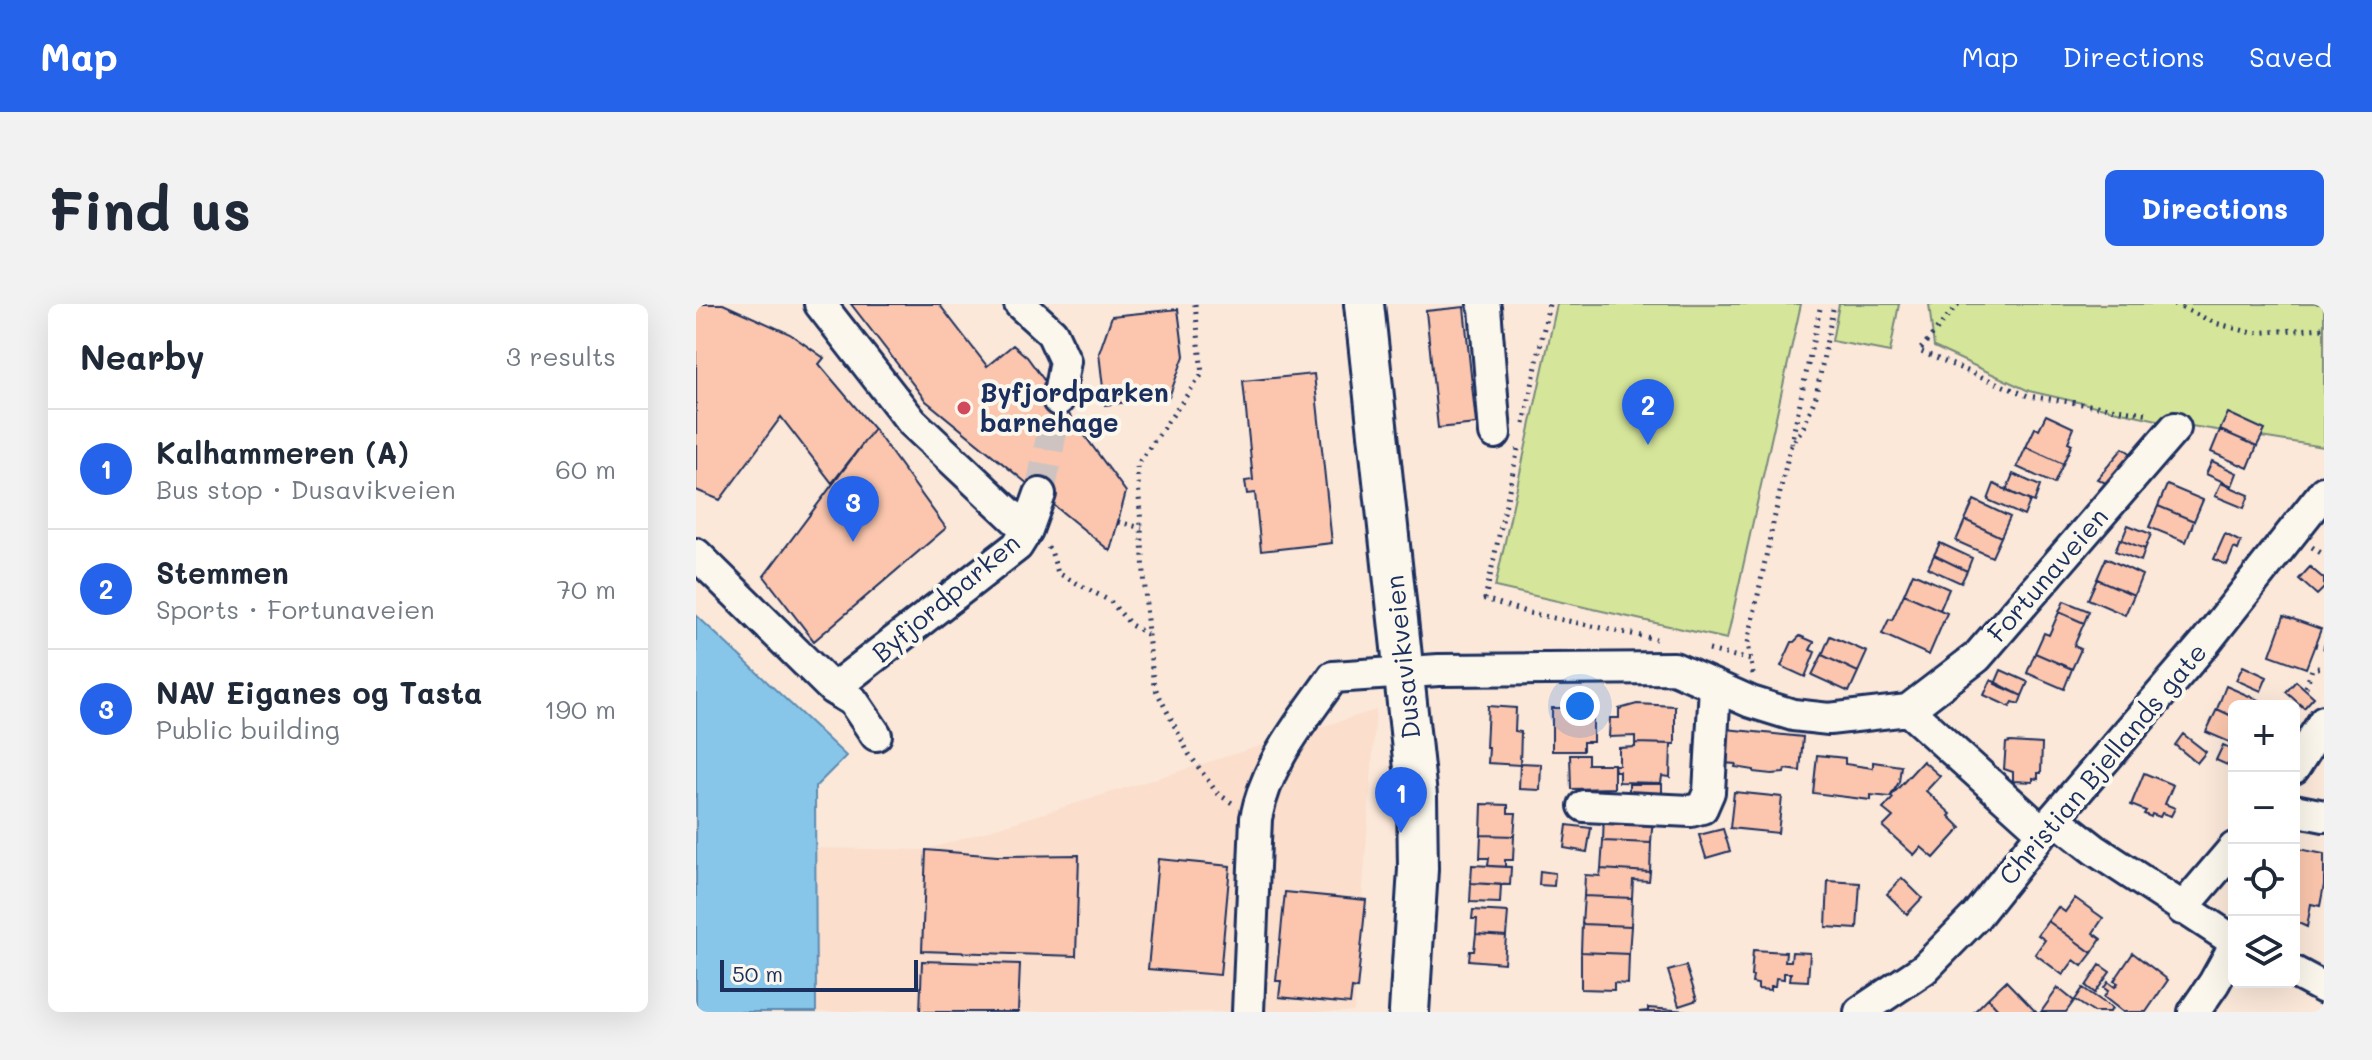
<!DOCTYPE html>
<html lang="en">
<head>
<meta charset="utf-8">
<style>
	body { margin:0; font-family:Mali,sans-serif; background:#f2f2f3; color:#1f2937 }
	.controls { position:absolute; right:24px; bottom:24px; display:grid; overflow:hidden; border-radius:12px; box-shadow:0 8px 32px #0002 }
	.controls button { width:72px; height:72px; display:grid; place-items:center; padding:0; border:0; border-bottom:2px solid #e0e1e3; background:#fff; color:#1f2937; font:40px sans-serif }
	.scale { position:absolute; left:24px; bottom:20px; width:198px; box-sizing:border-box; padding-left:8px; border:4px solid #1b2f5e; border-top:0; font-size:22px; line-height:28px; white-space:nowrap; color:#1b2f5e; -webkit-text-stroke:6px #fbf7ec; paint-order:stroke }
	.you { position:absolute; left:884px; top:402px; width:28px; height:28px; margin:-20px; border:6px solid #fff; border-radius:50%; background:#1a73e8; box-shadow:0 0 0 12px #1a73e833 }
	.badge { display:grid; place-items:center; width:52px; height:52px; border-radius:50%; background:#2563eb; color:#fff; font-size:26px; font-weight:700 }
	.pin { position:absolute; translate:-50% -66px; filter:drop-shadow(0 2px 4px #0008) }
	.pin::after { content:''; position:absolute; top:42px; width:28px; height:24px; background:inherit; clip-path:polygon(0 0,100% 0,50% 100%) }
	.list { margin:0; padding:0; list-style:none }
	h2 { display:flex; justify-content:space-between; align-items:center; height:104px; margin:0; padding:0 32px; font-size:34px }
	h2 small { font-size:26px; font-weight:400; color:#747a83 }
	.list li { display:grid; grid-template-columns:52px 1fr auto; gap:24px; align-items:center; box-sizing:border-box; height:120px; padding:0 32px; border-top:2px solid #e0e1e3 }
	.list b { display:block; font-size:30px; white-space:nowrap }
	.list p { margin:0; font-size:26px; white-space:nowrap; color:#747a83 }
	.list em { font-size:26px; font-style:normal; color:#747a83 }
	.icon { flex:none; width:44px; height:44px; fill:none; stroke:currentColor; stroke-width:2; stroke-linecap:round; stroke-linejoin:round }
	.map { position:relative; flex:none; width:1628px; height:708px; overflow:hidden; border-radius:12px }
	header { display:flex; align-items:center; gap:48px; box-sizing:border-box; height:112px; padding:0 40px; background:#2563eb; color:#fff }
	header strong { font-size:38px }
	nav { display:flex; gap:44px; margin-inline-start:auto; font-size:28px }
	.intro { display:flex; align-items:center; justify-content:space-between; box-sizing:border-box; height:192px; padding:0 48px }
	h1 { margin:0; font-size:56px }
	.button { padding:20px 36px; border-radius:12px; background:#2563eb; color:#fff; font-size:28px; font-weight:700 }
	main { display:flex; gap:48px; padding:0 48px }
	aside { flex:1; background:#fff; border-radius:12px; box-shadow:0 8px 32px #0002 }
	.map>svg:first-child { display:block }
	.built { fill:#fbdecc }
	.green { fill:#d5e599; stroke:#788a7c; stroke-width:2 }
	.water { fill:#88c6e9; stroke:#5c8ab1; stroke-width:2 }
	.building { fill:#fbc6ad; stroke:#1b2f5e; stroke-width:2 }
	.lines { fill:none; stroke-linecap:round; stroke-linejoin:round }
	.minor-tunnel { stroke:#cec3c0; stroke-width:30; stroke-dasharray:30 15; stroke-linecap:butt }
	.minor-casing { stroke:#1b2f5e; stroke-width:36 }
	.major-casing { stroke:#1b2f5e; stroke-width:44 }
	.path { stroke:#1b2f5e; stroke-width:5; stroke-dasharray:2 6; stroke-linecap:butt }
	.minor { stroke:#fbf7ec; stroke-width:30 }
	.major { stroke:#fbf7ec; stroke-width:38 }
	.poi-dot { fill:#d1495b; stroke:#fbf7ec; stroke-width:3 }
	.labels { text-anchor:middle; stroke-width:8; stroke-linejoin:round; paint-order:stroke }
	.poi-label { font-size:26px; font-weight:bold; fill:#1b2f5e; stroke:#fbf7ec; text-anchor:start }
	.street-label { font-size:26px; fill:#1b2f5e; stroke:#fbf7ec }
</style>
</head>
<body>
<header>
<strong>Map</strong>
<nav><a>Map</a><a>Directions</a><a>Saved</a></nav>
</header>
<div class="intro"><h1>Find us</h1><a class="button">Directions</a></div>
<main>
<aside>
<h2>Nearby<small>3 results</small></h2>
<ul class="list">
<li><span class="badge">1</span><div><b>Kalhammeren (A)</b><p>Bus stop · Dusavikveien</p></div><em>60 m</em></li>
<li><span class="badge">2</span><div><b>Stemmen</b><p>Sports · Fortunaveien</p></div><em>70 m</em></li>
<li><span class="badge">3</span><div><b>NAV Eiganes og Tasta</b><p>Public building</p></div><em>190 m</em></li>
</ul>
</aside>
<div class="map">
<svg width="1628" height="708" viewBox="0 0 1628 708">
	<rect width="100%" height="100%" fill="#fbe8d9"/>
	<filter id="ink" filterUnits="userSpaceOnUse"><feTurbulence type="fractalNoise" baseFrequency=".0125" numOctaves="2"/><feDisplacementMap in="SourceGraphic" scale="16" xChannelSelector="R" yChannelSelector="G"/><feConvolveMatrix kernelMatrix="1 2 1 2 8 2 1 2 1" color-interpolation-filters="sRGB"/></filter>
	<g filter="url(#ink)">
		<!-- built -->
		<path class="built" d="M680 406 658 708H120L119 544 230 546Z"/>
		<!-- green -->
		<path class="green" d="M861 0H1105L1031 335 799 283Z
			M1143 0H1203L1194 48 1136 37Z
			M1233 0H1628V143L1470 118 1333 87 1238 43Z"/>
		<!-- water -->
		<path class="water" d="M0 311 150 452 119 483 120 708H0Z"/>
		<!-- building -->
		<path class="building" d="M0 0H27L94 30 128 54 123 60 178 125 136 179 85 113 24 196 0 186Z
			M155 0H243L291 62 317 41 331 53 430 188 414 247 230 97Z
			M768 3 780 120 742 124 730 7Z
			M482 5 488 52 473 93 409 101 403 49 416 12Z
			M618 70 636 239 565 247 559 189 551 190 549 177 557 176 547 77Z
			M1532 109 1569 126 1561 142 1524 126Z
			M1350 111 1378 124 1372 138 1376 140 1367 160 1330 143 1339 124 1343 125Z
			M178 125 250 224 118 337 68 272Z
			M1524 126 1561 142 1552 164 1515 148Z
			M1330 143 1367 160 1358 180 1321 163Z
			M1427 144 1440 153 1416 182 1401 175Z
			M1516 157 1541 169 1536 182 1510 170Z
			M1317 170 1344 182 1338 198 1310 187Z
			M1525 179 1553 191 1548 204 1519 192Z
			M1298 180 1334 197 1328 212 1292 196Z
			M1471 181 1507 196 1498 217 1462 202Z
			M1278 196 1314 213 1305 233 1269 216Z
			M1462 202 1498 217 1490 238 1453 223Z
			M1269 216 1305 233 1296 253 1260 237Z
			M1432 221 1455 230 1449 245 1426 236Z
			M1529 230 1545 238 1542 246 1538 244 1531 261 1518 255Z
			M1424 235 1449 245 1445 257 1419 247Z
			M1244 239 1276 254 1271 267 1238 251Z
			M1238 251 1271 267 1265 279 1232 264Z
			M1410 254 1446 271 1438 291 1401 275Z
			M1614 263 1628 275V284L1621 291 1603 275Z
			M1217 269 1253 285 1244 306 1208 290Z
			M1401 275 1438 291 1429 311 1392 295Z
			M1208 290 1251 309 1233 351 1186 330 1193 315 1196 316Z
			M1368 297 1393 307 1388 319 1363 308Z
			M1363 308 1388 319 1378 342 1385 345 1376 365 1339 349 1348 329 1353 331Z
			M1588 312 1625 325 1610 364 1574 351Z
			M1104 332 1118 338 1114 346 1119 348 1109 373 1085 362 1096 338H1098Z
			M1134 332 1171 348 1162 368 1126 351Z
			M1339 349 1376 365 1368 385 1331 369Z
			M1126 351 1162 368 1153 388 1116 371Z
			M1547 362 1571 373 1565 387 1540 376Z
			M1305 366 1332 378 1326 392 1299 380Z
			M1295 376 1326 392 1323 400 1317 398 1314 403 1288 391Z
			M1600 377 1618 393 1608 404 1590 388Z
			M1530 382 1567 398 1565 402H1538V413L1521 405Z
			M941 400 979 402V440L939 439V432L913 433 914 414H923V405Z
			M792 402 820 404 819 427 825 428 824 461 792 459 793 444H790Z
			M856 404H887V415H897V438H887V447H856Z
			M1521 405 1538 413V440L1510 428Z
			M1030 425 1107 433 1104 467 1089 465 1088 469 1076 470 1058 468V466L1039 463 1040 460 1027 459Z
			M1487 430 1510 448 1501 459 1479 441Z
			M1314 438 1346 440 1345 469H1342V475L1337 474V478L1317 477V468L1308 465 1310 439Z
			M939 439 975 440 974 473 966 472 965 479 923 478V467H919L918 461H923V444L939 443Z
			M1527 441 1538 446V464L1520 456Z
			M874 451H892V460H918V484L875 485Z
			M1121 451 1149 454V460L1177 464V458L1205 462 1203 478 1194 493 1175 491V496L1117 489Z
			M1227 457 1244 472 1230 487 1255 510 1253 512 1265 524 1238 554 1225 543 1218 551 1187 523 1197 513 1187 505 1197 494 1195 492Z
			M824 459 845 460 844 486 823 485Z
			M1448 469 1477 481 1469 500 1479 504 1475 512 1466 509 1464 513 1456 510 1455 513 1448 510 1450 507 1435 501Z
			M933 480H966V492H933Z
			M1038 488 1086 493 1082 529 1034 524Z
			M786 500 812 501V509H820L818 532 785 531Z
			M908 509 957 511 955 539 907 537Z
			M871 521 895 524 891 548 868 544Z
			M1027 525 1034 547 1010 554 1003 531Z
			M785 531 818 532 817 556H809V563L792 562 793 554H784Z
			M907 537 955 539 954 568 905 565Z
			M1598 544 1628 550V581L1624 602 1615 600 1611 623 1598 617Z
			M230 546 301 552 383 551 380 652 226 647Z
			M462 555 534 562 524 671 452 665Z
			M776 561 815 563 814 581 775 579Z
			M905 565 954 568 953 577 937 576 936 594 888 592 889 571 904 572Z
			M844 567 859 569 858 582 843 581Z
			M1206 574 1226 594 1211 610 1191 590Z
			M1132 577 1164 579 1161 625 1130 623Z
			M775 579 805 581 804 599 774 598Z
			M589 588 670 596 661 685 656 684 654 700 583 693 585 677H580Z
			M888 592 936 594 935 622 886 620Z
			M1379 594 1407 614 1397 629 1405 635 1396 649 1352 617 1362 603 1369 608Z
			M777 606 812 608 810 632 780 630 781 615H776Z
			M1352 617 1396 649 1386 662 1378 656 1367 671 1339 650 1349 636 1342 631Z
			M886 620 935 622 933 650 885 648Z
			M780 630 810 632 808 659 773 656 774 647H778Z
			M1057 646 1090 648 1089 657H1095L1096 648 1114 649 1112 677 1094 676 1095 669H1088V675L1080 674 1079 682H1075V686L1062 685V680L1056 679 1057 672H1055Z
			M885 648 933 650 932 680 918 679V686L885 685Z
			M1437 649 1472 676 1450 708H1427L1408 693 1412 687 1408 684 1412 678 1419 683 1422 679 1418 677Z
			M226 657 324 660 322 708H224Z
			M1404 661 1414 668 1399 689 1390 682Z
			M990 662 1001 696 983 702 972 667Z
			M1310 677 1340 708H1305L1292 694Z
			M1362 684 1378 697 1370 708H1345Z
			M1387 684 1416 704 1414 708H1397L1379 696Z
			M1292 694 1305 708H1278Z
			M952 704 991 707V708H943L952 707Z"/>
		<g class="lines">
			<!-- minor-tunnel -->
			<path class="minor-tunnel" d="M344 190 362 96"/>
			<!-- minor casing -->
			<g class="minor-casing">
				<path id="minor" d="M124 0 216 118 331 226
					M324 0 356 29 369 57 362 96
					M787 0 789 3 799 129
					M0 250 137 385 157 397 180 431
					M137 385 321 242 331 226 344 190
					M1212 406 1281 353 1479 124
					M1598 464 1628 417
					M888 502 995 507 1006 504 1013 488 1019 382
					M1598 506 1628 512
					M1358 514 1399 546 1538 637
					M1486 605 1538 544
					M1598 668 1628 684
					M552 708 560 514C571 458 605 419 637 373L743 366 978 364 1055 398 1097 411 1133 415 1212 406 1347 528
					M1164 708 1228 665 1280 612 1358 514 1508 340 1628 188
					M1498 708 1518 679 1538 643"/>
			</g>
			<!-- major casing -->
			<g class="major-casing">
				<path id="major" d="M668 0 721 492 722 565 713 708"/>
			</g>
			<!-- path -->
			<path class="path" d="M499 0 506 70 441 161 452 331 458 382 493 450 521 489 536 499
				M1262 0 1223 47 1332 92 1455 110
				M1478 0 1519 19 1557 29 1628 24
				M828 120 853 0
				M1095 140 1125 0
				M822 145 789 295 833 309 960 335
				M422 218 446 224
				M352 243 355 247 362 269 414 297 435 321 451 330
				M1616 243 1628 251
				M1619 341 1628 343
				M1013 346 1055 356
				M1057 370 1052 339 1073 238 1094 143 1108 122 1120 92 1138 0
				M1610 383 1616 365 1628 363"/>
			<!-- minor -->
			<use href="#minor" class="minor"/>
			<!-- major -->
			<use href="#major" class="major"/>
		</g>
	</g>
	<!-- markers -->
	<circle class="poi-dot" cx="268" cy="104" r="8"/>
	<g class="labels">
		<!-- poi labels -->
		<g class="poi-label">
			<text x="284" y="98">Byfjordparken<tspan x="284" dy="30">barnehage</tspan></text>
		</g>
		<!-- street labels -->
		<g class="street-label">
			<text transform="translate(1352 271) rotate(-49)" y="9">Fortunaveien</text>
			<text transform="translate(250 294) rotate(-40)" y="9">Byfjordparken</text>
			<text transform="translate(707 353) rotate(-96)" y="9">Dusavikveien</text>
			<text transform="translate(1407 460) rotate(-50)" y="9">Christian Bjellands gate</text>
		</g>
	</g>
</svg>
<div class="controls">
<button>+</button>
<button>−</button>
<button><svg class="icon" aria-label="locate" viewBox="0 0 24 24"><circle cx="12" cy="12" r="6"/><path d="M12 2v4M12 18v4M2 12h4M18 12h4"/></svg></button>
<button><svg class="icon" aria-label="layers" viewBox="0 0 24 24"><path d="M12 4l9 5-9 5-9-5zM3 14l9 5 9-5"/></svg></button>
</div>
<div class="scale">50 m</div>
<div class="you"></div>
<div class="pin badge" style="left:705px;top:529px">1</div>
<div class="pin badge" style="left:952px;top:141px">2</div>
<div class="pin badge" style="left:157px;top:238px">3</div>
</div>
</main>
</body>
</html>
